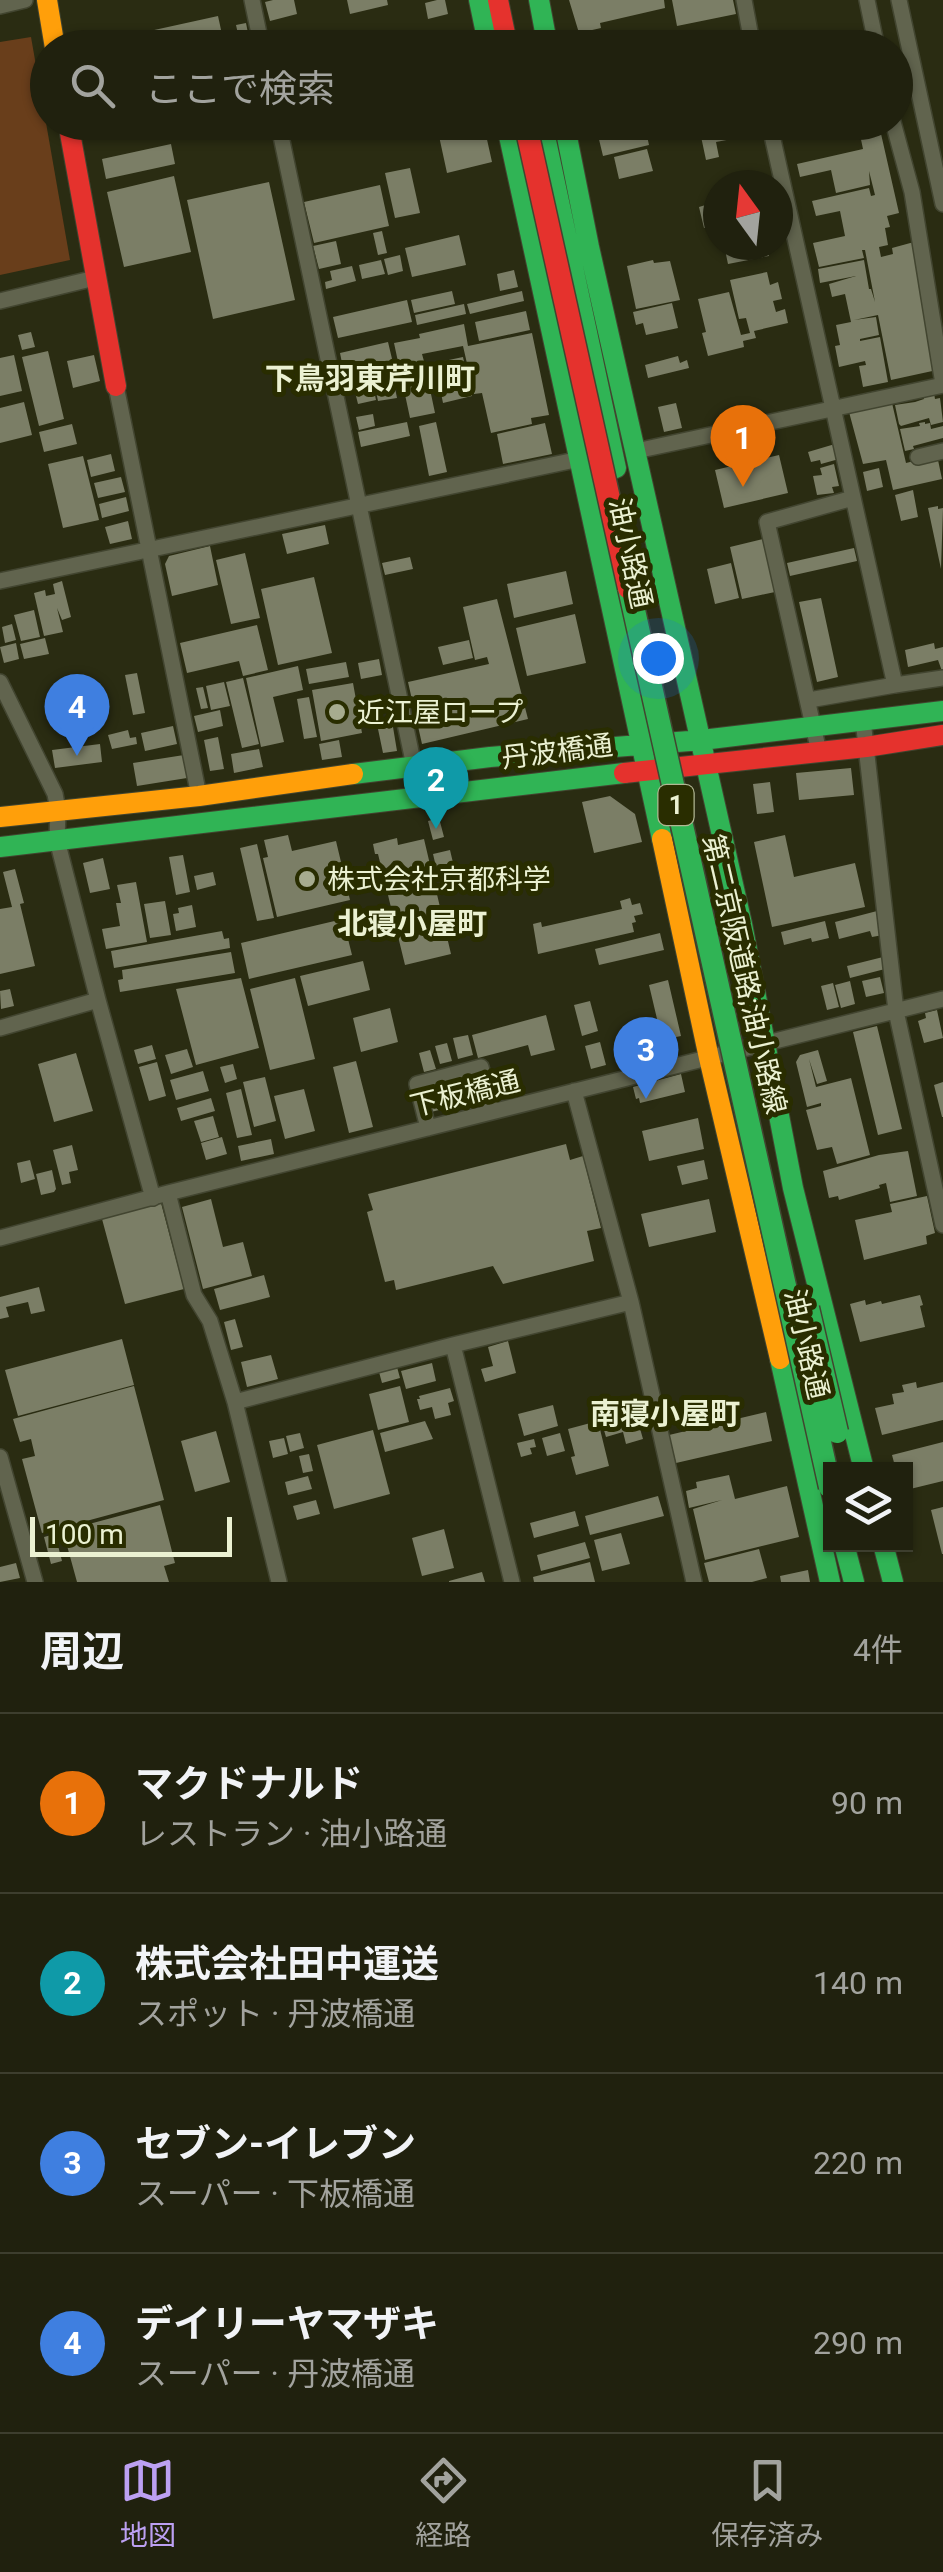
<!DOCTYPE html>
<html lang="ja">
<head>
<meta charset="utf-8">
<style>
	body { margin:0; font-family:Roboto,"Noto Sans JP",sans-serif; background:#282917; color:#f1f3f6 }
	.controls { position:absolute; right:30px; bottom:30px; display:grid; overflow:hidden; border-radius:0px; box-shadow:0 2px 8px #0004 }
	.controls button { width:90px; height:90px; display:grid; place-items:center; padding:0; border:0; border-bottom:2px solid #3d3e2e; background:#20210e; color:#f1f3f6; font:50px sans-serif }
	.compass { position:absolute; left:703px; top:170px; width:90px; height:90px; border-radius:50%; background:#20210e; box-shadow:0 2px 8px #0004; rotate:345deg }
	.scale { position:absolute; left:30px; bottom:25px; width:202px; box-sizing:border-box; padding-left:10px; border:5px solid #ebf1d2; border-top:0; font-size:28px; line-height:35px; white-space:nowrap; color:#ebf1d2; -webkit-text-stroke:8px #292d00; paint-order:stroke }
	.you { position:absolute; left:658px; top:658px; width:35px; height:35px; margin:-25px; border:8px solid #fff; border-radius:50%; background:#1a73e8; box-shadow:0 0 0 15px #1a73e833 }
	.badge { display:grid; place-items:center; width:65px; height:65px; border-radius:50%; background:#bca0f2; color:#fff; font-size:32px; font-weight:700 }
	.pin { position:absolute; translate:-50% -82px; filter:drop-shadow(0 2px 5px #0008) }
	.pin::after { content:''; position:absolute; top:52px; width:35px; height:30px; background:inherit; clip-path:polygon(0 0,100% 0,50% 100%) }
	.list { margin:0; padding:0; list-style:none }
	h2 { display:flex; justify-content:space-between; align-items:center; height:130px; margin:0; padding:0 40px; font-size:42px }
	h2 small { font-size:32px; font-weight:400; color:#a2a39e }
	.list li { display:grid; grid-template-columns:65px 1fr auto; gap:30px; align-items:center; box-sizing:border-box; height:180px; padding:0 40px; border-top:2px solid #3d3e2e }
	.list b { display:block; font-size:38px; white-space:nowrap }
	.list p { margin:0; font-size:32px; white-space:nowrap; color:#a2a39e }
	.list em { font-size:32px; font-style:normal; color:#a2a39e }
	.icon { flex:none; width:55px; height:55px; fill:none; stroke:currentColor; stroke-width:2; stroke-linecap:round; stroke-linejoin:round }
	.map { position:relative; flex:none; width:943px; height:1582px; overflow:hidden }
	.search { position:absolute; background:#20210e; box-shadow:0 2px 8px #0004; left:30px; right:30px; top:30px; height:110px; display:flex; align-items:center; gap:25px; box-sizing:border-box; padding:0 35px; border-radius:55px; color:#a2a39e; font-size:38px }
	.sheet { height:850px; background:#20210e }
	nav { display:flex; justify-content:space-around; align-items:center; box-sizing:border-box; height:140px; border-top:2px solid #3d3e2e; background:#20210e; font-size:28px; color:#a2a39e }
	nav a { display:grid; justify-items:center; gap:5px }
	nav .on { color:#bca0f2 }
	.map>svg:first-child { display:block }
	.green { fill:#693e1b }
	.building { fill:#7b7e66 }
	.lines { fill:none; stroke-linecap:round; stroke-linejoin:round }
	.street-casing { stroke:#424530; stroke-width:18 }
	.fast-casing { stroke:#424530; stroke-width:22 }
	.slow-casing { stroke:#424530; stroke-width:22 }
	.jam-casing { stroke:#424530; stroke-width:22 }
	.street { stroke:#61644e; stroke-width:15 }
	.fast { stroke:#30b455; stroke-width:20 }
	.slow { stroke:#ff9f0a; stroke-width:20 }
	.jam { stroke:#e5322d; stroke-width:20 }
	.fast-bridge-casing { stroke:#424530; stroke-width:25; stroke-linecap:butt }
	.jam-bridge-casing { stroke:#424530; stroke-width:25; stroke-linecap:butt }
	.fast-bridge { stroke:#30b455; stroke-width:22 }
	.jam-bridge { stroke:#e5322d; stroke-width:22 }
	.poi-dot { fill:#a7ac8f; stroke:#292d00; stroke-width:4 }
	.labels { text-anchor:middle; stroke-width:10; stroke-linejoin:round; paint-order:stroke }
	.shield { fill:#292d00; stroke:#b1b693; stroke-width:2.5 }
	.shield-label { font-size:25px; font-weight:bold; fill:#ebf1d2 }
	.street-label { font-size:28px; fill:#ebf1d2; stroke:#292d00 }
	.poi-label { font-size:28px; fill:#ebf1d2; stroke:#292d00; text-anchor:start }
	.neighbourhood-label { font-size:30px; font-weight:bold; fill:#ebf1d2; stroke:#292d00 }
</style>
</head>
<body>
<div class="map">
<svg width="943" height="1582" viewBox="0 0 943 1582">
	<rect width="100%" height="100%" fill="#2a2c12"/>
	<!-- green -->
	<path class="green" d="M31 37 70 260 0 275V42Z"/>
	<!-- building -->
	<path class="building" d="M273 0H294L297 14 270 21 265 2Z
		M347 0H387L388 5 350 14Z
		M437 0H445L448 14 428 19 425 3Z
		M569 0H664L665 8 600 23 601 28 579 33Z
		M672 0H733L736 14 677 26Z
		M218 16 225 48H139L136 34Z
		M246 23 251 48H241L236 25Z
		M602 122H644L649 145 603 156 596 127 603 125Z
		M719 122H733L737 138 716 142 719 157 706 160 699 127Z
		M879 125 899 213 887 216 890 227 885 228 888 245 879 247 881 257 893 254 892 248 914 242 919 288 937 370 891 380 878 315 854 320 876 317 879 335 860 339V341L880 337 888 382 863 387 859 366 866 365 865 361 839 367 835 346 840 345 836 325 851 322 845 294 832 297 829 284 856 276 820 283 818 269 864 260 869 289H871L875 302 865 250H862L864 258 819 267 813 243 845 236 840 211 816 216 812 201 869 188 871 196 875 195 869 171 870 185 836 193 831 170 800 177 797 164 863 149 859 130Z
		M484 126 492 162 447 173 439 136Z
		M171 144 175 164 106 179 102 159Z
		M647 149 653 171 619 179 614 157Z
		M410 168 420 213 395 218 385 173Z
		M174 176 191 252 124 267 107 192Z
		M269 182 295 300 213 319 187 200Z
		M380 185 389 226 314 243 304 202Z
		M712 203 717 225 704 228 699 207Z
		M382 231 387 253 378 255 373 233Z
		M459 235 466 265 412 277 405 248Z
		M336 241 341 264 319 269 313 246Z
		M724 245H767L769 256 728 264Z
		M400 255 403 271 388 275 384 259Z
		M381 260 385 274 362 279 359 265Z
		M653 260 654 263 670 261 680 300 636 309 627 266Z
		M352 266 356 281 326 289 325 282 332 280 330 271Z
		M514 270 518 287 500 291 497 274Z
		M767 272 770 285 778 282 782 299 773 301 776 312 785 309 788 323 754 331 756 338 743 341 744 347 708 356 702 333 706 332 698 299 729 292 741 335 750 333 746 318 739 319 730 280Z
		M452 291 455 304 414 313 411 300Z
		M522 291 524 301 470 314 467 304Z
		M407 300 412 322 338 338 333 317Z
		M672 303 678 328 646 335 643 323 636 325 633 312Z
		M464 304 466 314 417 325 415 315Z
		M526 311 530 330 479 341 475 322Z
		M464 324 468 346 532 333 549 415 531 418 532 424 491 433 482 393 474 394 463 346 422 354 425 365 463 357 465 367 427 375 435 413 410 418 394 343 420 338 419 334Z
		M31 332 35 347 22 350 18 335Z
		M388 342 393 363 344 373 340 353Z
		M48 351 64 419 39 426 22 357Z
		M14 355 22 391 0 396V358Z
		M94 355 100 381 73 388 67 361Z
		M678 356 680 363 687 360 689 368 648 378 645 365Z
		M388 369 390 379 393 378 397 398 378 401 374 382 379 381 377 372Z
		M371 376 376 400 358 404 352 380Z
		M468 377 472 396 443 403 439 383Z
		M934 393 935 399 940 398 943 422 931 425 929 418 901 426 899 424 895 405 915 402 924 399 923 396Z
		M24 402 32 435 0 443V408Z
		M676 403 682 428 664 432 658 407Z
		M892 403 906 463 914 461 915 465H918L938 460 942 479 893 490 886 460 863 464 849 412Z
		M373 414 375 426 359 430 356 417Z
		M407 422 410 436 361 447 358 432Z
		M436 422 447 472 429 476 419 426Z
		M925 422V424L930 423 931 429 943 426V438L913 446 914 449 905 451 900 429 920 426 919 423Z
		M545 423 552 454 503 464 497 434Z
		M72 424 77 444 44 452 39 432Z
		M835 444 839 459 821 464 820 460 811 462 808 452Z
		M111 454 115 471 91 477 87 460Z
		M779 455 788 493 724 508 715 470Z
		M83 456 99 520 63 528 48 464Z
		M834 464 839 486 832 487 834 493 817 495 813 476 822 475 820 468Z
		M879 468 883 487 867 491 863 472Z
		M121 477 125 492 98 498 94 483Z
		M913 490 918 517 901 521 895 495Z
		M126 497 129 511 102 518 99 504Z
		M938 506V509L943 508 941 569 928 508Z
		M128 521 132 539 110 544 105 527Z
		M325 525 329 544 287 554 282 534Z
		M767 538 775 592 742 599 730 547Z
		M210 546 218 585 172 596 165 564 169 556Z
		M854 548 857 561 790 576 787 563Z
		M245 553 260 618 231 624 216 560Z
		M410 557 413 569 385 575 382 563Z
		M731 563 739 598 715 604 707 569Z
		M566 571 573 604 514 618 507 584Z
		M314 577 332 653 278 665 261 589Z
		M62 581 71 617 62 620 57 608 63 632 44 636 34 593 45 590 46 596 55 594 53 584Z
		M821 598 838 677 817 682 799 602Z
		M497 599 528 719 422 744 408 682 489 664 487 657 475 660 463 607Z
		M34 610 40 637 21 641 14 615Z
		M575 614 586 663 527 676 516 628Z
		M12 624 16 640 5 643 2 627Z
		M257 625 268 670 243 676 239 661 187 673 180 643Z
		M45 638 49 654 24 659 20 644Z
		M469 640 473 658 443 665 438 647Z
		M16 643 19 659 4 663 0 647Z
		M934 643 935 649 943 647V674L938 660 908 667 905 650Z
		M379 659 382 675 361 679 358 663Z
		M346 662 349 677 309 684 306 669Z
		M298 666 303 690 273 697 284 742 261 747 246 678Z
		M137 673 145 713 133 715 125 675Z
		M243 678 259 744 242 748 226 682Z
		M224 682 230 706 211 710 206 686Z
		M353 683 362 733 321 741 312 690Z
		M203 687 208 708 201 709 196 688Z
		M309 697 317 737 304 739 297 699Z
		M220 710 223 726 198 732 194 716Z
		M173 726 177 744 145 751 141 733Z
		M393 727 397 751 383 753 378 729Z
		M128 730 130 738 136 737 137 744 112 749 108 735Z
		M218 737 224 769 210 771 204 740Z
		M339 740 342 757 322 760 319 744Z
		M100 744 102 762 55 768 52 750Z
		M259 749 263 767 234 773 231 754Z
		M184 755 187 778 137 786 133 763Z
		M851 768 854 795 799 800 796 773Z
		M770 782 774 812 757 814 753 784Z
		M610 796 635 814 642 842 594 853 582 802Z
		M439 818 444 837 433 840 428 821Z
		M288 835 292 851 336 841 350 900 277 917 263 858 268 857 264 840Z
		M785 835 794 877 855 863 865 907 772 927 754 842Z
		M397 838 398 845 424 839 451 954 405 965 378 854H375L373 844Z
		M257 844 274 918 257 921 240 848Z
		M450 850 458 884 441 888 433 854Z
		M183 855 190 892 176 895 169 857Z
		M103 858 110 889 90 893 83 863Z
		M15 869 24 903 20 904 35 966 0 974V909L12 907 3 872Z
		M213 872 216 885 197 890 194 876Z
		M136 882 147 942 106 949 102 929 120 926 116 903H121L117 885Z
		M630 898 632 905 640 903 643 914 634 916 636 922 632 923 634 932 538 954 533 924 541 922 542 927 622 909 620 901Z
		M165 901 171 935 150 938 144 904Z
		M192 905 196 927 176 931 173 914 179 913 178 908Z
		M877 911 883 935 872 937 870 931 839 939 835 922Z
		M343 919 352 955 249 979 241 943Z
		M825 921 829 938 812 942 811 938 784 945 781 932Z
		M222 931 224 939 229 938 230 948 114 968 111 951Z
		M660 933 664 950 599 965 595 949Z
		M231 952 235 973 120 992 118 980 123 979 122 970Z
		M883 957 885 969 850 978 847 966Z
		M363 961 370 990 308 1006 300 976Z
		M880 977 884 993 866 997 862 981Z
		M241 978 259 1048 196 1065 176 989Z
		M295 978 315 1059 270 1070 250 989Z
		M668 980 681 1036 662 1040 649 985Z
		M850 981 855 1004 841 1008 835 985Z
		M833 983 839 1007 827 1010 821 986Z
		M10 989 14 1006 1 1009 0 991Z
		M590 1001 598 1031 582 1036 574 1005Z
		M390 1008 398 1042 361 1052 353 1018Z
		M937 1010 943 1038 924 1043 918 1021 926 1018 925 1013Z
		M546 1015 555 1050 531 1056 528 1045 478 1058 472 1035Z
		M877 1026 902 1129 878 1135 853 1032Z
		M468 1035 473 1055 458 1059 453 1038Z
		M600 1042 606 1065 591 1069 585 1046Z
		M447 1043 452 1061 440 1064 435 1046Z
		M152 1045 156 1059 138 1064 134 1050Z
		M187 1049 193 1067 171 1074 165 1055Z
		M430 1050 436 1069 424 1072 419 1053Z
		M818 1050 827 1081 817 1084 809 1059 816 1087 851 1078 870 1155 837 1164 832 1147 817 1150 806 1110 821 1106V1103L807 1107 796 1062 800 1055Z
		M76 1053 93 1111 54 1122 38 1064Z
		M356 1061 373 1127 349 1133 333 1067Z
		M157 1062 166 1096 149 1101 139 1067Z
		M233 1064 237 1079 225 1083 220 1067Z
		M203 1071 209 1091 176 1100 170 1080Z
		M467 1074 473 1096 462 1099 456 1077Z
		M681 1074 685 1092 640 1103 639 1098 636 1099 633 1087Z
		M265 1077 276 1121 254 1127 243 1082Z
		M943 1082V1117H942L934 1085Z
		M440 1083 447 1108 431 1112 424 1088Z
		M241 1089 252 1135 237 1138 226 1093Z
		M304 1089 315 1131 285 1139 274 1096Z
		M211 1098 215 1111 181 1121 177 1108Z
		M213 1116 219 1137 201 1142 194 1121Z
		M698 1118 704 1149 649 1161 642 1131Z
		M222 1137 227 1154 206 1160 201 1143Z
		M271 1139 274 1154 241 1161 238 1146Z
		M566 1144 570 1160 583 1156 601 1228 587 1231 594 1261 503 1284 493 1266 396 1290 394 1280 385 1282 367 1212 373 1210 368 1194Z
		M72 1145 78 1170 69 1172 71 1183 62 1185 53 1150Z
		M908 1151 917 1196 890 1202 886 1183 879 1185 880 1188 839 1200 838 1196 829 1198 823 1171 879 1155Z
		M30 1160 35 1179 21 1183 17 1163Z
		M704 1160 708 1179 682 1185 677 1166Z
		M52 1170 56 1189 54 1192 41 1195 36 1174Z
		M927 1196 935 1233 926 1236 927 1244 864 1260 855 1220 892 1212 890 1204Z
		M211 1199 223 1247 243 1242 252 1276 203 1289 182 1207Z
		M709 1199 716 1232 649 1247 641 1214Z
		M161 1203 184 1289 125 1304 102 1219Z
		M264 1275 270 1297 220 1310 214 1289Z
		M39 1287 45 1311 31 1314 28 1302 6 1307 9 1317 0 1319V1297Z
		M920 1295 923 1305 920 1306 925 1327 860 1342 850 1304 865 1300 866 1305 881 1301 882 1304Z
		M235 1319 243 1347 231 1350 224 1322Z
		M122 1339 134 1385 18 1416 5 1370Z
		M508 1341 516 1373 485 1382 481 1369 493 1366 488 1347Z
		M271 1355 278 1379 247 1387 241 1362Z
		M432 1363 436 1381 406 1389 401 1371Z
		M397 1367 400 1378 382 1383 379 1372Z
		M916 1382 917 1388 943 1382V1420L882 1435 875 1408 894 1404 892 1394 904 1392 902 1385Z
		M134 1386 164 1500 42 1533 22 1459 35 1456 31 1439 20 1442 13 1419Z
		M400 1386 409 1422 378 1430 369 1394Z
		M450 1388 454 1401 448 1403 451 1415 435 1419 432 1407 420 1410 417 1399H420L419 1396Z
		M553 1405 558 1426 524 1436 518 1414Z
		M635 1411 643 1439 626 1444 623 1432 606 1437 601 1420Z
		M766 1412 772 1441 676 1463 669 1435Z
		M425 1421 433 1439 385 1452 380 1433Z
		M598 1421 609 1466 576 1475 571 1457 575 1456 568 1429Z
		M373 1430 390 1494 334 1509 317 1445Z
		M216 1431 230 1482 195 1492 181 1441Z
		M300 1433 304 1448 290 1452 286 1436Z
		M560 1433 565 1451 547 1456 542 1438Z
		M284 1438 288 1454 273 1458 269 1441Z
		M534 1439 536 1447 530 1448 532 1454 521 1457 517 1443Z
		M943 1442V1481L906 1490V1470H896L892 1455Z
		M309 1454 313 1471 303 1473 299 1456Z
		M729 1475 735 1499 787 1486 799 1537 705 1560 693 1509 722 1500 689 1508 686 1491 697 1488 696 1482Z
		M308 1476 312 1489 288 1495 285 1482Z
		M658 1496 664 1516 590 1535 585 1516Z
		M316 1500 320 1514 297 1520 293 1506Z
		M160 1505 175 1563 164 1566 169 1582H77L63 1531Z
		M943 1507V1554H942L931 1510Z
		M575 1511 579 1526 534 1538 530 1523Z
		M444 1529 454 1568 422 1576 412 1538Z
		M621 1533 630 1564 602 1571 594 1540Z
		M55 1534 62 1561 51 1564 44 1537Z
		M585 1542 590 1558 541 1571 537 1555Z
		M759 1549 767 1578 752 1582H709L704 1563Z
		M590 1562 595 1582H534L533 1577Z
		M16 1563 20 1578 0 1582V1567Z
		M808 1570 810 1582H781L780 1576Z
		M482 1572 485 1582H449V1581Z"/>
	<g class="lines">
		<!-- street casing -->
		<g class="street-casing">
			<path id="street" d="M252 0 262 48
				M744 0 753 48
				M867 0 877 48
				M899 0 943 204
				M0 6 25 0
				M278 122 414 766
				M769 122 895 685 809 700
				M893 122 912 192 943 384
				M0 301 95 278
				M116 386 199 796
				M636 451 943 385
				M918 457 943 451
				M0 581 580 459
				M0 682 55 794 58 810 57 840 98 1000 153 1198
				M895 685 943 678
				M863 720 896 1011 943 1225
				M819 752 767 522 853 498
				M0 1028 98 1000
				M574 1091 631 1302 694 1582
				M428 1128 417 1084 481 1067 492 1111
				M168 1193 194 1295 210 1321 235 1402 279 1582
				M0 1238 168 1193 943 999
				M453 1345 512 1582
				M235 1402 453 1345 631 1302
				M0 1457 35 1582"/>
		</g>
		<!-- fast casing -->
		<g class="fast-casing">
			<path id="fast" d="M479 0 489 48
				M539 0 548 48
				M506 122 662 839
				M542 122 616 468
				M564 122 589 247 742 924 793 1188 864 1470
				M353 774 490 757 702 740 943 711
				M0 847 624 773
				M780 1359 830 1582
				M844 1544 854 1582
				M883 1544 893 1582"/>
		</g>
		<!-- slow casing -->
		<g class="slow-casing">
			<path id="slow" d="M47 0 55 48
				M0 817 199 796 353 774
				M662 839 709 1058 780 1359"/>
		</g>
		<!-- jam casing -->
		<g class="jam-casing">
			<path id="jam" d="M498 0 508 48
				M68 122 116 386
				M624 773 866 747 943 735"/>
		</g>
		<!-- street -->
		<use href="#street" class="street"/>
		<!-- fast -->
		<use href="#fast" class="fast"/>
		<!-- slow -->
		<use href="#slow" class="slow"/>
		<!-- jam -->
		<use href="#jam" class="jam"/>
		<!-- fast-bridge casing -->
		<g class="fast-bridge-casing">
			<path id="fast-bridge" d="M629 588 830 1487
				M808 1308 837 1432"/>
		</g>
		<!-- jam-bridge casing -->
		<g class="jam-bridge-casing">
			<path id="jam-bridge" d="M525 122 629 588"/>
		</g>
		<!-- fast-bridge -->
		<use href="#fast-bridge" class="fast-bridge"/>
		<!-- jam-bridge -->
		<use href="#jam-bridge" class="jam-bridge"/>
	</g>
	<!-- markers -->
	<g class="poi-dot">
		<circle cx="337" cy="712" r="10"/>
		<circle cx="307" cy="879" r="10"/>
	</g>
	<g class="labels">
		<!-- shield labels -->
		<rect class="shield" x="658.5" y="785" width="35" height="40" rx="8"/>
		<g class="shield-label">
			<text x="676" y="814">1</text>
		</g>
		<!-- street labels -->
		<g class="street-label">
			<text transform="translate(631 553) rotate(78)" y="10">油小路通</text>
			<text transform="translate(557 751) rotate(-7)" y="10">丹波橋通</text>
			<text transform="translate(745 974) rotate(77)" y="10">第二京阪道路;油小路線</text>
			<text transform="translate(465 1093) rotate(-14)" y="10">下板橋通</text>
			<text transform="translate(807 1344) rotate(77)" y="10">油小路通</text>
		</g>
		<!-- poi labels -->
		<g class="poi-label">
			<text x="357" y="722">近江屋ロープ</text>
			<text x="327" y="889">株式会社京都科学</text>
		</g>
		<!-- neighbourhood labels -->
		<g class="neighbourhood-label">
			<text x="370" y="389">下鳥羽東芹川町</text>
			<text x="412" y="934">北寝小屋町</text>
			<text x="665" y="1424">南寝小屋町</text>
		</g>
	</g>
</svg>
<div class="controls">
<button><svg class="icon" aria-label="layers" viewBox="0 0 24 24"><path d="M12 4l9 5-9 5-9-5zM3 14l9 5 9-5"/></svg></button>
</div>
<svg class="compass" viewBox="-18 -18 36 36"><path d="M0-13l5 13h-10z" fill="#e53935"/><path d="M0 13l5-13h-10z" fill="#a2a39e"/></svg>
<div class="scale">100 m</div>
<div class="you"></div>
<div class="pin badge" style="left:743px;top:487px;background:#e8710a">1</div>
<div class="pin badge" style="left:436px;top:829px;background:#0f9aa8">2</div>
<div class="pin badge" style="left:646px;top:1099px;background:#3f7fe0">3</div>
<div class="pin badge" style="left:77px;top:756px;background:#3f7fe0">4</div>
<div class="search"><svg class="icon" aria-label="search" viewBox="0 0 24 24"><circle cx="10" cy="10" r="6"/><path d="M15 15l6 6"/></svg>ここで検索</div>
</div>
<section class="sheet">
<h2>周辺<small>4件</small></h2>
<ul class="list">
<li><span class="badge" style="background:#e8710a">1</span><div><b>マクドナルド</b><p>レストラン · 油小路通</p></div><em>90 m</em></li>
<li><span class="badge" style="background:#0f9aa8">2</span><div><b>株式会社田中運送</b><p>スポット · 丹波橋通</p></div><em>140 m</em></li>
<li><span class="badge" style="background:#3f7fe0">3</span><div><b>セブン-イレブン</b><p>スーパー · 下板橋通</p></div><em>220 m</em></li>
<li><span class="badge" style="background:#3f7fe0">4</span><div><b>デイリーヤマザキ</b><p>スーパー · 丹波橋通</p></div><em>290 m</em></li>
</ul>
</section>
<nav>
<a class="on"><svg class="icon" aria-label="map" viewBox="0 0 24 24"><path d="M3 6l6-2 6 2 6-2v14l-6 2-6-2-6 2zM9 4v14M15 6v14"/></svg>地図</a>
<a><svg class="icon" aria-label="directions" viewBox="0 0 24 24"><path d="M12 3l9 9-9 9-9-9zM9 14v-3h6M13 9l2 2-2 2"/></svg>経路</a>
<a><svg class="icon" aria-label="saved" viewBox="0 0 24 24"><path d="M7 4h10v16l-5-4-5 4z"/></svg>保存済み</a>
</nav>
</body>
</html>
